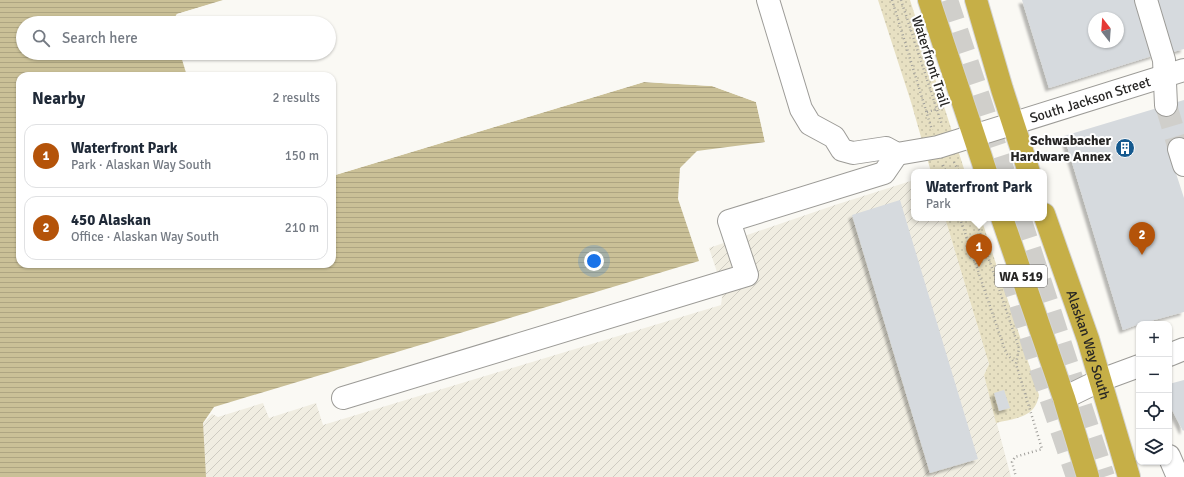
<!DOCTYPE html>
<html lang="en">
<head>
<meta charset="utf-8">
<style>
	body { margin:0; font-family:Signika,sans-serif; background:#f6f6f7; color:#1f2937 }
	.controls { position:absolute; right:12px; bottom:12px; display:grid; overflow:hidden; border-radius:8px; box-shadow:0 1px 3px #0004 }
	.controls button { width:36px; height:36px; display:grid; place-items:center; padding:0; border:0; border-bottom:1px solid #e0e1e3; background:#fff; color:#1f2937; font:20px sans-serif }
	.compass { position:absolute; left:1088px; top:12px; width:36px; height:36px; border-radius:50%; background:#fff; box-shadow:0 1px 3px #0004; rotate:343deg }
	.you { position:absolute; left:594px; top:261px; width:14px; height:14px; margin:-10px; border:3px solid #fff; border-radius:50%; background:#1a73e8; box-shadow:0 0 0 6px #1a73e833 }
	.badge { display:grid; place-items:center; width:26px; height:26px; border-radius:50%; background:#b45309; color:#fff; font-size:13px; font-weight:700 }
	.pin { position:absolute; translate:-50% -33px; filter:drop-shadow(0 1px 2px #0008) }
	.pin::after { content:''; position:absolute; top:21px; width:14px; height:12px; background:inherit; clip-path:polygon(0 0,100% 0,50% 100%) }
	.popup { position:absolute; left:911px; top:169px; width:136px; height:52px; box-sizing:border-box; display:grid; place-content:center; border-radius:8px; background:#fff; filter:drop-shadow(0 1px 3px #0005); font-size:13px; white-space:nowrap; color:#747a83 }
	.popup b { font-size:15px; color:#1f2937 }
	.popup::after { content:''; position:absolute; left:50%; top:100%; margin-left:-8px; border:8px solid transparent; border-top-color:#fff }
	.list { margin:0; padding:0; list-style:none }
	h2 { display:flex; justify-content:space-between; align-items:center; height:52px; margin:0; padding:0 16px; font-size:17px }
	h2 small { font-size:13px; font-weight:400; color:#747a83 }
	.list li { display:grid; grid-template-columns:26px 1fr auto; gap:12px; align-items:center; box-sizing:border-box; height:64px; margin:0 8px 8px; padding:0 8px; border:1px solid #e0e1e3; border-radius:12px }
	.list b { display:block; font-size:15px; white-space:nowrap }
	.list p { margin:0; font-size:13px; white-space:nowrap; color:#747a83 }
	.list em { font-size:13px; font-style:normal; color:#747a83 }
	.icon { flex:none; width:22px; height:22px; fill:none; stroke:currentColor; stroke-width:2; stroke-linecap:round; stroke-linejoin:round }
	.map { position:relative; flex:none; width:1184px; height:477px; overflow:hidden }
	.search { position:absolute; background:#fff; box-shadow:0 1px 3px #0004; left:16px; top:16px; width:320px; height:44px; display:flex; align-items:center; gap:10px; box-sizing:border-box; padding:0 14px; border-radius:22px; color:#747a83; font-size:15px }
	.panel { position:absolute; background:#fff; box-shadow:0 1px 3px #0004; left:16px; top:72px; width:320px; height:196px; border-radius:12px }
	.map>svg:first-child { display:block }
	.industrial { fill:url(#industrial-furrows) }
	.park { fill:url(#park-dots) }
	.water { fill:url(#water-rules) }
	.pier { fill:#faf9f4 }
	.building { fill:#d6dade; fill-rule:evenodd; filter:url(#shadow) }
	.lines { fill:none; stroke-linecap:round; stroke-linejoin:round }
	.minor-tunnel { stroke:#d0cfcb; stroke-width:22; stroke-dasharray:22 11; stroke-linecap:butt }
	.highway-tunnel { stroke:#d0cfcb; stroke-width:22; stroke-dasharray:22 11; stroke-linecap:butt }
	.minor-casing { stroke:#9c9b97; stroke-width:24 }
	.highway-casing { stroke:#d4d4d3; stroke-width:24 }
	.path { stroke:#a09f9b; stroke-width:2.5; stroke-dasharray:1 3; stroke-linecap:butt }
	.minor { stroke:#fff; stroke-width:22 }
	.highway { stroke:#c6af47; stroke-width:22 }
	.labels { text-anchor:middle; stroke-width:4; stroke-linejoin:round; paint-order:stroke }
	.shield { fill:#fff; stroke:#686766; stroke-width:1 }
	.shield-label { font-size:13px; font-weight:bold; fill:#272625 }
	.street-label { font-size:14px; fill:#272625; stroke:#fff }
	.poi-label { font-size:14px; font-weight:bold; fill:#272625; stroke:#fff; text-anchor:end }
</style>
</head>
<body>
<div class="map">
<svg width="1184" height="477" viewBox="0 0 1184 477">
	<defs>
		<pattern id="industrial-furrows" width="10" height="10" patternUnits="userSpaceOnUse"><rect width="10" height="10" fill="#f0ede1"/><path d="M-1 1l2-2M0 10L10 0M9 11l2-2" fill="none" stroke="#cecbc1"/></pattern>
		<pattern id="park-dots" width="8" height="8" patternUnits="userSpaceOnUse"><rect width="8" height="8" fill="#e7e0c2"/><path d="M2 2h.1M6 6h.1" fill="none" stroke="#c6c0a7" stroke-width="1.8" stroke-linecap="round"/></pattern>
		<pattern id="water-rules" width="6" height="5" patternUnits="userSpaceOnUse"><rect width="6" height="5" fill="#cac097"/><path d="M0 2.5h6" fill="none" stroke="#aea582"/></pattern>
		<filter id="shadow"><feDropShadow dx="-3.5" dy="3.5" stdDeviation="1" flood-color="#0004"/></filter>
	</defs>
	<rect width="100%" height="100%" fill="#faf9f4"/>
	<!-- industrial -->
	<path class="industrial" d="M914 180V218H945L989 364 984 375 1011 477H203L200 427 212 414 218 417 263 403 269 418 316 403 323 425 721 305 723 290 709 248 835 205Z"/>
	<!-- park -->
	<path class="park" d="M878 0H910L965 172H931L911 102Z
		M945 218H981L1039 395C1035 418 1016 418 996 423L984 375 989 364Z"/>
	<!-- water -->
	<path class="water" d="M0 0H223L177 14 171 23H23V53H180L187 76H20V264H332V176L644 82 712 86 756 102 765 142 697 151 680 168 678 199 699 261 214 407 203 423 206 477H0Z"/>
	<!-- pier -->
	<path class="pier" d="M225 0 178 16 173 23H171L177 14Z
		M644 80 712 84 757 101 767 142H765L756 102 712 86 644 82 332 176V173Z"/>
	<!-- building -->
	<path class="building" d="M1022 0H1138L1155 55 1049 88ZM1094 18H1118V42H1094Z
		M1153 0H1184V49L1169 53Z
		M1184 100V148L1173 164 1184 198V312L1139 324 1123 330 1064 136Z
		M900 200 978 459 930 473 852 215Z
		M1184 380V430L1183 431 1169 404V384Z
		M1004 390 1010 408 999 411 994 393Z"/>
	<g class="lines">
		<!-- minor-tunnel -->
		<path class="minor-tunnel" d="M1166 105 1179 149"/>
		<!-- highway-tunnel -->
		<path class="highway-tunnel" d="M947 0 1004 172
			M1020 218 1104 477
			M1010 273 1037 359 1077 477"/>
		<!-- minor casing -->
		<g class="minor-casing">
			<g id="minor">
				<path id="s1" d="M768 0 801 109 810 124 834 137 842 150 853 153 886 148 897 154 938 147 1184 70"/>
				<path d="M1146 0 1164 60 1166 105"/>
				<path d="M1179 149 1184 165"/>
				<path d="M1169 355 1184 349"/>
				<path d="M343 398 747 275 729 221 884 173 897 154"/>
				<path d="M1064 398 1101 380 1139 366"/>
				<path d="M1169 456 1178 477"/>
			</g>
		</g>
		<!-- highway casing -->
		<g class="highway-casing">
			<g id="highway">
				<path d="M929 0 986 172"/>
				<path d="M976 0 1002 89 1029 172"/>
				<path id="s2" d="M1044 214 1088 339 1129 477"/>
				<path d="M1002 218 1064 398 1088 477"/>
			</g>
		</g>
		<!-- path -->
		<path class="path" d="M892 0 932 130
			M901 0 942 125
			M927 112 944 107
			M954 162 959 172
			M943 165 946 172
			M960 218 1006 353 1015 363
			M975 218 1019 348 1016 364 1042 449 1015 457 1012 462 1016 477"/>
		<!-- minor -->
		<use href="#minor" class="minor"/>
		<!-- highway -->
		<use href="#highway" class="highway"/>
	</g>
	<!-- icons -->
	<defs>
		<g id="building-disc" transform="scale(1)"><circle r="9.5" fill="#15598e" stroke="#fff"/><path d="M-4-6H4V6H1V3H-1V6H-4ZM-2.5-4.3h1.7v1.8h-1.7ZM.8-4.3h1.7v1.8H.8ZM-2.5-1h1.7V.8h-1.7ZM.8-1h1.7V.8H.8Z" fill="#fff"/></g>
	</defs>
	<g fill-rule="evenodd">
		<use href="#building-disc" x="1125" y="148"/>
	</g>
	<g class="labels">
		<!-- shield labels -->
		<rect class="shield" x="995" y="265" width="52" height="22" rx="3"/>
		<g class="shield-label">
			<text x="1021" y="281">WA 519</text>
		</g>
		<!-- street labels -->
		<g class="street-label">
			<text transform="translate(931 61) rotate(72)" y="5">Waterfront Trail</text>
			<text dy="5" stroke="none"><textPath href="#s1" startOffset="432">South Jackson Street</textPath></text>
			<text dy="5" stroke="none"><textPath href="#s2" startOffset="138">Alaskan Way South</textPath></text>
		</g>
		<!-- poi labels -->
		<g class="poi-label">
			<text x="1111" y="145">Schwabacher<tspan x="1111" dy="16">Hardware Annex</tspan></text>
		</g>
	</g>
</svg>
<div class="controls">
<button>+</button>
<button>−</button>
<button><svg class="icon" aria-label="locate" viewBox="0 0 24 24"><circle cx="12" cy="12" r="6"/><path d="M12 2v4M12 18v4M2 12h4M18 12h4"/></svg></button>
<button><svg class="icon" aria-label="layers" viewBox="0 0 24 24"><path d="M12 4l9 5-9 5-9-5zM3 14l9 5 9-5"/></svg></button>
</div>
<svg class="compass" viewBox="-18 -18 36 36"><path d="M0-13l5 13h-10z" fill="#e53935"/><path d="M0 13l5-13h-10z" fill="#747a83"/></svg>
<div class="you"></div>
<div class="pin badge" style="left:979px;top:267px">1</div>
<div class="popup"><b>Waterfront Park</b>Park</div>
<div class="pin badge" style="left:1142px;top:255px">2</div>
<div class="search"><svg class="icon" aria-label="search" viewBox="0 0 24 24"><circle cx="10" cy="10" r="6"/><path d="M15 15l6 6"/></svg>Search here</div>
<section class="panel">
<h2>Nearby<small>2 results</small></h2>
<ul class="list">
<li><span class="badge">1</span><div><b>Waterfront Park</b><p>Park · Alaskan Way South</p></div><em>150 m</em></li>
<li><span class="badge">2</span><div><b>450 Alaskan</b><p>Office · Alaskan Way South</p></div><em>210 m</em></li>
</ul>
</section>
</div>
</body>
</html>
